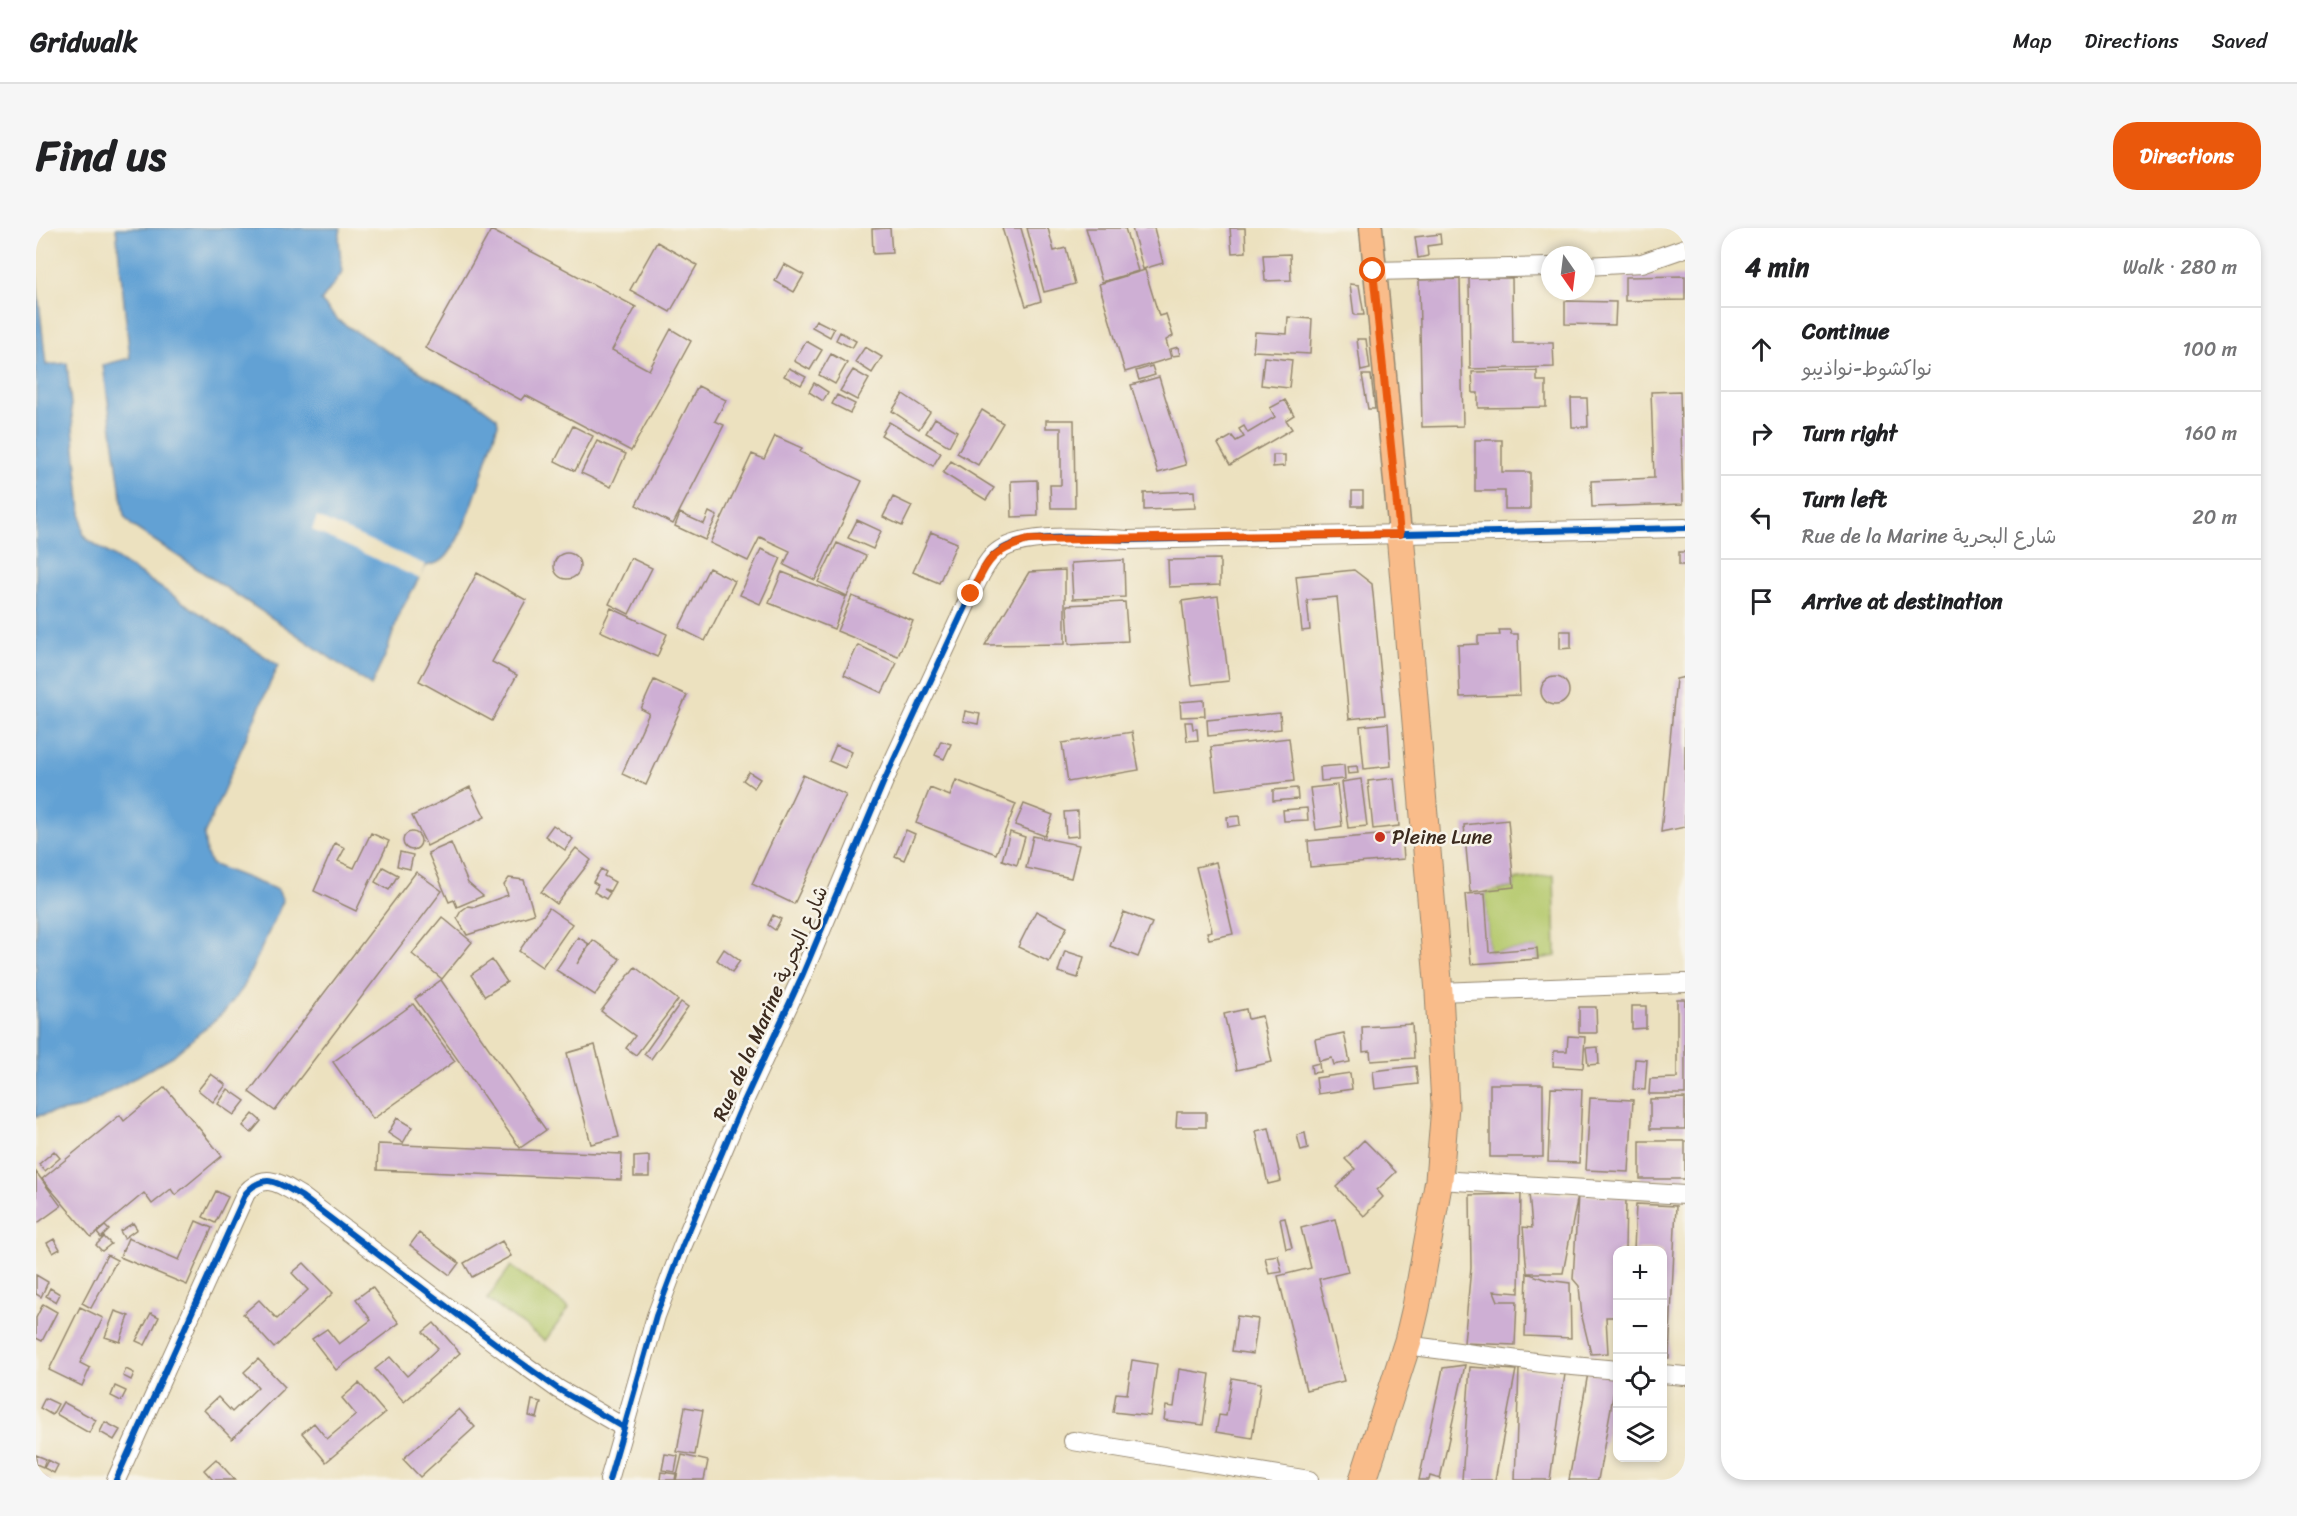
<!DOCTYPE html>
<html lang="en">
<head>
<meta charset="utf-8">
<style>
	body { margin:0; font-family:Sriracha,"Playpen Sans Arabic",sans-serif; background:#f6f6f6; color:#202124 }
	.controls { position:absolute; right:18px; bottom:18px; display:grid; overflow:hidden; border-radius:12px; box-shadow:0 3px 9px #0003 }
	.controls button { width:54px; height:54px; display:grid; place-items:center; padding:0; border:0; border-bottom:2px solid #e0e0e0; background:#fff; color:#202124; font:30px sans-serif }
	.compass { position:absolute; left:1505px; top:18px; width:54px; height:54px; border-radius:50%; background:#fff; box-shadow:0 3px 9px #0003; rotate:166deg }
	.stop { position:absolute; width:18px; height:18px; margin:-14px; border:4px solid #ea580c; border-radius:50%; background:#fff }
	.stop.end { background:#ea580c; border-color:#fff; box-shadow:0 2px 6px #0008 }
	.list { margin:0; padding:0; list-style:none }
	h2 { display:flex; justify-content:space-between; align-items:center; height:78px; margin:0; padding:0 24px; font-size:26px }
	h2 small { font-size:20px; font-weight:400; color:#757577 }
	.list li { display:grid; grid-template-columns:39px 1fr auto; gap:18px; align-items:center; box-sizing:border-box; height:84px; padding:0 24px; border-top:2px solid #e0e0e0 }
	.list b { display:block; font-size:22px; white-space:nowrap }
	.list p { margin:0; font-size:20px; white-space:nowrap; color:#757577 }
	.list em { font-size:20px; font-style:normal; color:#757577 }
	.icon { flex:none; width:33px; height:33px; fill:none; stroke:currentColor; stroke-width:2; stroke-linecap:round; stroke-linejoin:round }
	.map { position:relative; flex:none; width:1649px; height:1252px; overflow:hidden; border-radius:24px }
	header { display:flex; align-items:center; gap:36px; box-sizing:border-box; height:84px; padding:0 30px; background:#fff; border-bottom:2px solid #e0e0e0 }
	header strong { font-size:28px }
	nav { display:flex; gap:33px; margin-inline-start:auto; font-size:21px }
	.intro { display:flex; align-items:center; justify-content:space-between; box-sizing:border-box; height:144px; padding:0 36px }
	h1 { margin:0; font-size:42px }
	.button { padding:15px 27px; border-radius:24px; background:#ea580c; color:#fff; font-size:21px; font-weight:700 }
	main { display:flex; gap:36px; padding:0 36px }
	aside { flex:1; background:#fff; border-radius:24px; box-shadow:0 3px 9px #0003 }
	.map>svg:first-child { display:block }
	.green { fill:#b5c96d; stroke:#787a46; stroke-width:1.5 }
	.water { fill:#62a1d4; stroke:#4e6679; stroke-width:1.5 }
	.pier { fill:#ece1bf }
	.building { fill:#ceafd4 }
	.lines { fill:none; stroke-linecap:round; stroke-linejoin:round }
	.minor-casing { stroke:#94866e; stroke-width:20 }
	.major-casing { stroke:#94866e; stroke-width:25 }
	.highway-casing { stroke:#94866e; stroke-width:29 }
	.minor { stroke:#fff; stroke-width:18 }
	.major { stroke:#f9bc8a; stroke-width:22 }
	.highway { stroke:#f9bc8a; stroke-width:27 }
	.cycleway-casing { stroke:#f7f3e8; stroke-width:10 }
	.cycleway { stroke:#0057b8; stroke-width:6 }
	.route { stroke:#ea580c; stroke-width:8 }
	.poi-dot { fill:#c8321e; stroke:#f7f3e8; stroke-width:2 }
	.labels { text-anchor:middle; stroke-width:5; stroke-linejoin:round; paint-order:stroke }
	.poi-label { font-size:20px; fill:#3b2a1e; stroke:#f7f3e8; text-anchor:start }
	.street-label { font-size:20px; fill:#3b2a1e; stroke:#f7f3e8 }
</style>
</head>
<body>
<header>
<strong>Gridwalk</strong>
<nav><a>Map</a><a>Directions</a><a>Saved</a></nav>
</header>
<div class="intro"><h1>Find us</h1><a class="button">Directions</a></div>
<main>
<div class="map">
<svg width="1649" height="1252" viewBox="0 0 1649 1252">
	<rect width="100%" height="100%" fill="#f7f3e8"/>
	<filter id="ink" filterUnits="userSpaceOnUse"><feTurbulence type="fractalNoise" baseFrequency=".0167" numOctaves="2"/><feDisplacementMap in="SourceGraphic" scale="12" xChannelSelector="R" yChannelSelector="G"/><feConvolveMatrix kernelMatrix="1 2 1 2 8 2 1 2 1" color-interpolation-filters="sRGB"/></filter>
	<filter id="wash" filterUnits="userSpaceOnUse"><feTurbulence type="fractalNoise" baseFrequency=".008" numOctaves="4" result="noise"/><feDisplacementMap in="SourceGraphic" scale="24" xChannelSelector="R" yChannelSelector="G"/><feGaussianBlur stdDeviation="1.35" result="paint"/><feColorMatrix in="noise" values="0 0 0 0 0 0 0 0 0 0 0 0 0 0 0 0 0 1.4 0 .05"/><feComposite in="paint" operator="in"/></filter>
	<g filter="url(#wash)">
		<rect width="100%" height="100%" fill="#ece1bf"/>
		<!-- green -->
		<path class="green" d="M1518 647 1520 728 1502 731 1501 720 1453 724 1449 665 1478 659V652Z
			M475 1038 533 1080 509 1113 451 1071Z"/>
		<!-- water -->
		<path class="water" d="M80 0H305L303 11 306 45 285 73 303 93 392 149 437 172 461 190 462 196C450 231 433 302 410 329 404 335 398 336 390 338L363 386 350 426 335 458 245 396 96 298 88 288 67 137 94 130Z
			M0 46 10 137 31 135 47 305 51 311 242 437 168 607 170 624 175 636 242 662 247 673 207 760 188 784 137 828 46 880 0 888Z"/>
		<!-- pier -->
		<path class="pier" d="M281 289 390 337 384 351 276 302Z"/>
		<g id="blocks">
			<!-- building -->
			<path class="building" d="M854 0 856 25 837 26 836 1Z
				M966 0H985L1005 73 990 78Z
				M991 0H1012L1018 23 1030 20 1039 56 1008 64Z
				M1050 0H1089L1102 43 1066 54Z
				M1096 0H1118L1127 35 1107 41Z
				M1194 0H1209L1210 24 1196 25Z
				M455 2 600 79 576 122 613 142 635 101 655 113 595 223 489 167 485 172 389 120Z
				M1404 6 1405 16 1391 18 1392 28 1382 30 1379 9Z
				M621 14 661 37 634 84 594 62Z
				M1254 26 1255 52 1229 53 1227 27Z
				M748 36 768 47 758 64 739 53Z
				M1109 42 1123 88 1130 86 1137 108 1130 112 1135 130 1089 144 1063 56Z
				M1649 48V72L1589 73V49Z
				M1433 50H1476L1477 115H1517L1518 139 1434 141Z
				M1424 51 1427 198 1386 199 1383 52Z
				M1314 56 1323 57 1328 87H1318Z
				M1529 73 1580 74 1579 97 1529 96Z
				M1252 89 1276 91 1274 126 1217 123 1219 104 1251 106Z
				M780 92 798 101 794 109 776 99Z
				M804 104 820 113 816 120 800 112Z
				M1321 111H1330L1334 141 1325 143Z
				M770 113 786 122 774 142 758 133Z
				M829 119 846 129 836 145 819 134Z
				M1142 119 1144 127 1136 128 1135 121Z
				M795 126 811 135 799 156 783 147Z
				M1228 129 1256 132 1253 160 1225 157Z
				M1116 138 1119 147 1103 152 1100 143Z
				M753 140 770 149 765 157 748 148Z
				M817 142 833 151 821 172 804 163Z
				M1501 143V153H1510V179L1442 180V165H1437L1436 144Z
				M1326 147H1335L1339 181H1332Z
				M1123 149 1150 237 1122 245 1095 157Z
				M778 155 792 164 787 173 773 164Z
				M662 158 690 172 679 193 688 197 637 296 600 277Z
				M1644 163 1647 276 1556 279 1555 253 1618 250 1615 164Z
				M867 166 894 184 883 201 856 183Z
				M801 167 819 176 814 185 796 176Z
				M1535 170H1551L1552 199H1536Z
				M1249 172 1258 187 1250 192 1256 201 1194 237 1182 216 1196 208 1200 213 1208 209 1203 201 1208 198 1212 205 1239 189 1234 180Z
				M946 182 967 195 942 237 921 225Z
				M899 190 921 203 913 218 890 205Z
				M1010 192H1038L1039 280H1015L1014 257H1025V200H1010Z
				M853 194 905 225 897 238 845 207Z
				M537 198 557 208 539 243 519 233Z
				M739 208 766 220 764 224 826 253 779 352 748 337 754 323 724 309 712 333 674 315 716 226 728 231Z
				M1439 212H1466V244H1494V281H1469V263H1439Z
				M561 213 590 226 575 259 545 245Z
				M1237 227H1249V238L1237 239Z
				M915 233 958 260 950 272 907 245Z
				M1001 252 1002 288 976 289 975 253Z
				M1158 263 1159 280 1108 282V265Z
				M1316 263H1327V278H1316Z
				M857 269 876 278 866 298 847 289Z
				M673 284 681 288 669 312 639 298 644 285 668 296Z
				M821 292 845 303 837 321 812 310Z
				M895 304 921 315 903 355 877 344Z
				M801 315 830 328 811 368 782 354Z
				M725 321 745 330 724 376 704 367Z
				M1643 324H1649V337H1643Z
				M518 338a13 13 0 1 1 26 0a13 13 0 1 1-26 0Z
				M595 330 616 340 593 386 573 376Z
				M1184 331V357L1133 359 1132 332Z
				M1088 332 1089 369 1037 371 1035 335Z
				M673 340 699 353 669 413 643 400Z
				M1029 342V416L949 417 993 344Z
				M1318 342 1336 356 1349 487 1313 491 1301 369 1271 372 1274 402 1266 403 1260 348Z
				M746 344 810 369 798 401 733 375Z
				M441 345 490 372 456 434 481 447 456 493 383 453Z
				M816 368 877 393 862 428 801 403Z
				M1182 368 1193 453 1156 457 1146 373Z
				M1089 374 1092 413 1033 416 1031 377Z
				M575 380 631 406 621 429 564 403Z
				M1463 402H1474L1475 406H1482L1484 467 1424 469 1422 417 1442 416V408L1464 407Z
				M1524 403H1535V420L1524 421Z
				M822 417 861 435 846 465 808 447Z
				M1505 463a14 14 0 1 1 28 0a14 14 0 1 1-28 0Z
				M1649 449V599L1625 604 1640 451Z
				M618 452 651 467 610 557 586 546 613 485 605 481Z
				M1168 472 1169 488 1145 489 1144 474Z
				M929 483 944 486 942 496 927 493Z
				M1244 485 1245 501 1172 508 1171 492Z
				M1149 494H1156L1157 501H1161L1162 512 1151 513Z
				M1352 495 1355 538 1328 541 1324 498Z
				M1096 504 1103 542 1032 554 1026 515Z
				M1253 510 1258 553 1180 562 1175 519Z
				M905 513 915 516 908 531 899 527Z
				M800 517 816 524 809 540 793 533Z
				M1308 537 1309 551 1285 553 1284 539Z
				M1321 538 1322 545 1312 546 1311 539Z
				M713 544 724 551 718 560 707 552Z
				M767 547 810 567 758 676 716 656Z
				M1358 550 1363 598 1337 601 1332 553Z
				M1325 551 1331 598 1312 600 1306 554Z
				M920 552 980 576 960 626 880 595 894 560 914 568Z
				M1301 557 1306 598 1280 602 1274 560Z
				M434 559 449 589 391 618 376 588Z
				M1261 560 1262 571 1237 573V562Z
				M988 576 1017 587 1009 608 979 597Z
				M1271 580 1272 592 1248 593 1247 582Z
				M1042 583 1043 608 1030 609 1028 584Z
				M1203 588 1204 597 1192 599 1191 589Z
				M1472 592 1478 659 1434 664 1428 597Z
				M517 597 537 611 529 622 509 608Z
				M870 602 879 606 868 632 859 628Z
				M367 613a9 9 0 1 1 18 0a9 9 0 1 1-18 0Z
				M974 604 989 609 981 637 966 632Z
				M335 605 353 613 320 683 278 663 299 615 309 620 302 633 318 640Z
				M1366 605 1368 631 1274 639 1272 613Z
				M997 608 1043 617 1035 650 990 640Z
				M415 615 432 655 447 668 421 679 418 672 413 674 392 625Z
				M540 620 555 632 521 676 505 664Z
				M364 624 377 627 374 641 361 638Z
				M1180 634 1197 706 1173 711 1171 704 1176 703 1160 639Z
				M347 639 362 647 353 662 339 654Z
				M565 641 570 644 568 648 579 654 574 663 568 661 574 665 570 671 558 664 562 657 557 654Z
				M380 644 406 663 239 883 213 864Z
				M473 650 488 652 498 686 431 707 421 690 425 683 432 678 439 679 472 667 468 657Z
				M1449 665 1453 724 1501 720 1502 731 1435 736 1429 666Z
				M513 680 536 696 506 739 483 723Z
				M1000 683 1031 699 1013 734 982 719Z
				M1088 684 1116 695 1102 729 1074 718Z
				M737 687 745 691 739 702 732 697Z
				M406 689 436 714 406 751 376 726Z
				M542 709 553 716 541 736 557 712 584 731 559 767 520 742Z
				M688 721 704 733 696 744 681 732Z
				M1029 723 1048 729 1042 750 1022 744Z
				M456 732 471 754 449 768 435 747Z
				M599 739 642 772 600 827 590 820 599 808 565 783Z
				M405 752 510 902 484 920 379 771Z
				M1641 771H1649V866H1613L1614 851 1641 850Z
				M645 774 652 779 615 831 608 826Z
				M377 776 419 833 337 891 297 834Z
				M1596 778H1610V800L1596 801Z
				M1543 779H1560L1561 805H1543Z
				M1210 781 1212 791 1226 788 1236 834 1201 842 1188 786Z
				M1376 796 1378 830 1335 833 1334 823 1327 824 1326 799Z
				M1308 805 1314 834 1298 837 1296 830 1283 833 1279 811Z
				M1532 808 1549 809 1547 840 1517 838 1518 823H1531Z
				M559 817 583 909 555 916 531 825Z
				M1562 819 1563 836 1552 837 1550 820Z
				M1599 831 1611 832 1609 862 1597 861Z
				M1283 835 1284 844 1276 845 1275 837Z
				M1380 838 1382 856 1339 861 1337 843Z
				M1314 845 1316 861 1282 866 1280 850Z
				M175 846 190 857 177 874 162 862Z
				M1454 856H1507V929H1454Z
				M129 859 186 928 139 967 135 961 116 976 108 965 55 1009 6 951 84 887 88 893Z
				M1515 860 1546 861 1543 935 1512 934Z
				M192 861 209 873 198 887 182 876Z
				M1554 870 1597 872 1593 944 1550 942Z
				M1649 870V901H1614V871Z
				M1141 884H1170V899H1140Z
				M217 886 225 893 215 905 207 898Z
				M361 890 376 899 367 915 352 905Z
				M1233 900 1245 953 1232 956 1220 903Z
				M1269 905 1272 921 1265 923 1261 907Z
				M1328 912 1360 944 1341 962 1347 969 1328 988 1300 959 1319 941 1309 931Z
				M1604 913H1649V951H1604Z
				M342 916 586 926 585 952 341 942Z
				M18 923 24 930 9 943 3 936Z
				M613 928V949H598V929Z
				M0 944 25 978 0 996Z
				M180 963 192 969 179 995 167 989Z
				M1493 965 1542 967 1527 1045H1491L1487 999 1496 1000Z
				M1485 966 1483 1065 1458 1063 1462 1073H1481L1479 1117 1428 1115 1435 1039 1434 967Z
				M1542 967 1590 970 1589 1022H1582V1089H1570L1572 1125 1555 1126 1546 1089 1543 1058 1537 1051Z
				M1600 976 1640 978 1633 1130H1626V1022H1598Z
				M1249 990 1256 1020 1250 1021 1244 991Z
				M1299 991 1312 1044 1283 1051 1308 1153 1270 1162 1242 1048 1275 1040 1265 1000Z
				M160 993 176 1000 151 1057 84 1029 92 1010 143 1032Z
				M97 995 101 1001 88 1010 84 1003Z
				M69 998 73 1002 65 1010 61 1005Z
				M383 1005 423 1035 414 1047 374 1017Z
				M68 1009 75 1016 66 1023 60 1017Z
				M18 1011 24 1021 17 1025 11 1015Z
				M466 1013 475 1028 436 1049 428 1035Z
				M71 1027 81 1032 55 1080 46 1075Z
				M1242 1027 1246 1044 1233 1046 1229 1029Z
				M268 1035 297 1065 238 1120 207 1086 223 1072 241 1091 272 1062 256 1045Z
				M1491 1045 1511 1052 1534 1055 1535 1110 1489 1108Z
				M0 1047 12 1054 5 1069 0 1066Z
				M336 1059 363 1095 300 1142 276 1111 291 1101 303 1116 335 1092 320 1071Z
				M14 1060 24 1066 20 1074 10 1068Z
				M7 1076 21 1084 6 1113 0 1110V1090Z
				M44 1079 67 1090 44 1135 54 1140 46 1158 13 1142Z
				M79 1083 93 1088 84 1114 69 1109Z
				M115 1085 123 1089 109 1117 100 1113Z
				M1201 1088 1222 1091 1217 1126 1196 1123Z
				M398 1095 424 1125 368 1174 339 1141 354 1129 371 1148 402 1120 387 1104Z
				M222 1131 249 1159 196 1211 168 1182 182 1169 196 1184 222 1159 208 1144Z
				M1096 1132 1121 1136 1114 1188 1077 1184 1080 1165 1091 1166Z
				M1429 1137 1404 1251 1394 1248 1393 1252H1383L1407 1140Z
				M1434 1139 1480 1142 1459 1252H1426Z
				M90 1141 98 1145 95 1152 87 1148Z
				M1143 1141 1174 1146 1167 1197 1128 1192 1130 1178 1138 1179Z
				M1483 1141 1529 1146 1514 1252H1479Z
				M1552 1145 1581 1146 1562 1252H1533Z
				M1196 1150 1225 1155 1216 1210 1180 1204 1183 1187 1190 1188Z
				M323 1155 349 1185 290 1234 266 1205 278 1195 291 1211 320 1187 306 1170Z
				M79 1158 90 1163 85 1173 75 1168Z
				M9 1170 22 1176 16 1187 4 1180Z
				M496 1172 505 1174 501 1190 493 1188Z
				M27 1174 60 1192 53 1205 20 1186Z
				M649 1179 667 1182 659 1227 641 1224Z
				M423 1181 439 1199 384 1249 367 1231Z
				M69 1194 84 1202 78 1212 64 1204Z
				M629 1226 642 1228 639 1244 626 1242Z
				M0 1227 10 1231 7 1239 0 1236Z
				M646 1227 672 1233 668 1252H640Z
				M180 1231 199 1252H177L168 1242Z
				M12 1232 22 1237 18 1245 8 1240Z
				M625 1244 640 1246 639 1252H624Z
				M0 1246 14 1252H0Z"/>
		</g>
	</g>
	<g filter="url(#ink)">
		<use href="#blocks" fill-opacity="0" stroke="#94866e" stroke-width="1.5"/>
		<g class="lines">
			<!-- minor casing -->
			<g class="minor-casing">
				<path id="minor" d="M1550 38 1606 35 1649 20
					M1337 43 1514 39
					M1403 764 1649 755
					M1403 952 1649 967
					M1370 1117 1514 1136 1582 1142
					M1626 1146 1649 1148
					M1037 1213 1273 1252
					M80 1252 210 965C230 943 244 956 265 968L480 1131 522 1161 587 1199
					M573 1252 620 1088 646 1019 704 882 766 748 848 553 935 366C942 353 948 336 959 326 984 302 1059 311 1092 312L1649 300"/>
			</g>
			<!-- major casing -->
			<g class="major-casing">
				<path id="major" d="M1335 0 1364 306"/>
			</g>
			<!-- highway casing -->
			<g class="highway-casing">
				<path id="highway" d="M1327 1252 1372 1113 1380 1079 1403 952 1409 878 1403 764 1364 306"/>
			</g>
			<!-- minor -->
			<use href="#minor" class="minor"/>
			<!-- major -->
			<use href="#major" class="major"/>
			<!-- highway -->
			<use href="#highway" class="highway"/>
			<!-- cycleway casing -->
			<g class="cycleway-casing">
				<path id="cycleway" d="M80 1252 210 965C230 943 244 956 265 968L480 1131 522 1161 587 1199
					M573 1252 620 1088 646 1019 704 882 766 748 848 553 935 366C942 353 948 336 959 326 984 302 1059 311 1092 312L1649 300"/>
			</g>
			<!-- cycleway -->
			<use href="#cycleway" class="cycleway"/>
		</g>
	</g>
	<g class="lines" filter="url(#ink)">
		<!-- route -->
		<path class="route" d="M935 366C953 331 953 324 992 312L1364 306 1337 43"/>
	</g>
	<!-- markers -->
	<circle class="poi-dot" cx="1344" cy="609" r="6"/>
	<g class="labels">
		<!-- poi labels -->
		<g class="poi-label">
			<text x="1356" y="616">Pleine Lune</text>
		</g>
		<!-- street labels -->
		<g class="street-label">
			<text transform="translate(734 775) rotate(-66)" y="7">Rue de la Marine شارع البحرية</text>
		</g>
	</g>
</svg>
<div class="controls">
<button>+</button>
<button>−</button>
<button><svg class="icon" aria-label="locate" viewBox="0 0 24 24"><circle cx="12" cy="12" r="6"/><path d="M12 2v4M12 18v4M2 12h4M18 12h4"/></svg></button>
<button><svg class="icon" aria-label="layers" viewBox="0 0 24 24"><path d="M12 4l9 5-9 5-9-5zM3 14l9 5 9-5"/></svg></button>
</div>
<svg class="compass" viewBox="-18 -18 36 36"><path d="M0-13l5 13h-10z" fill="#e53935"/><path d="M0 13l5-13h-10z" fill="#757577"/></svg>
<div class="stop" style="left:1337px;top:43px"></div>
<div class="stop end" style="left:935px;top:366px"></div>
</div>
<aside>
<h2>4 min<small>Walk · 280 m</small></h2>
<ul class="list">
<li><svg class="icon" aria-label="ahead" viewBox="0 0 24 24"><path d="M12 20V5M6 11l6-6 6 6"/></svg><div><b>Continue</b><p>نواكشوط-نواذيبو</p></div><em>100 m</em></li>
<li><svg class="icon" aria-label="right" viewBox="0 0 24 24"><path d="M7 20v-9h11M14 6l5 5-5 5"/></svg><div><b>Turn right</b></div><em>160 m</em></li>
<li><svg class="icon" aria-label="left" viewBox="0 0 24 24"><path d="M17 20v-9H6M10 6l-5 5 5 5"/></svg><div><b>Turn left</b><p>Rue de la Marine شارع البحرية</p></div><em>20 m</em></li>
<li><svg class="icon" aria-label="arrive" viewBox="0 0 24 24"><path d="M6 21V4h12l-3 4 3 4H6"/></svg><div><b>Arrive at destination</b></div></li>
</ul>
</aside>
</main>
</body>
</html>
